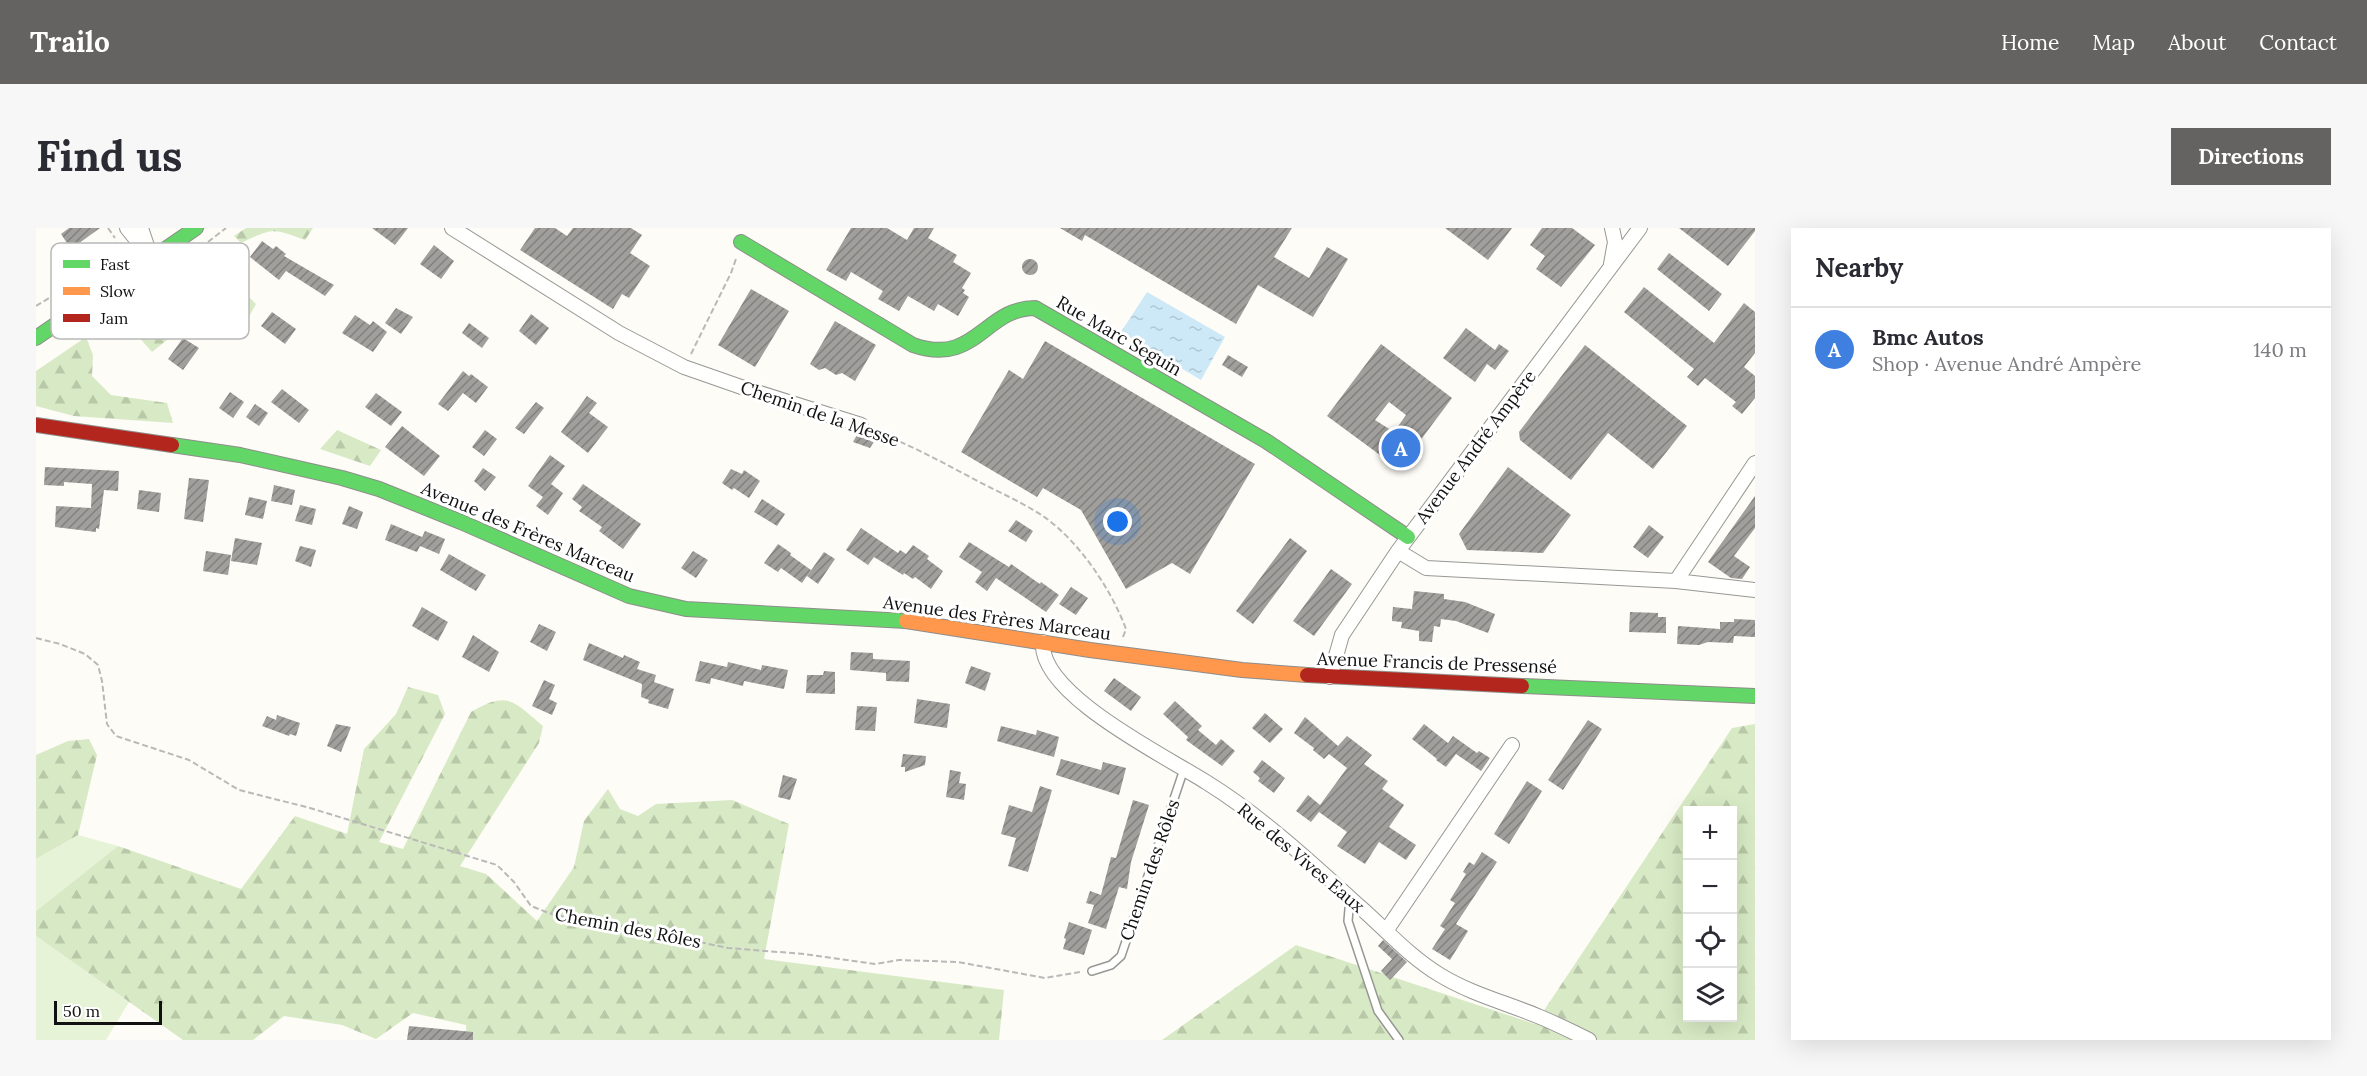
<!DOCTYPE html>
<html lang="en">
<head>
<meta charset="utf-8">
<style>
	body { margin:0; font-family:Lora,serif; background:#f7f7f7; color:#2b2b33 }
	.controls { position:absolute; right:18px; bottom:18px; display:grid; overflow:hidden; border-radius:0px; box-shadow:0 6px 24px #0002 }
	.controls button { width:54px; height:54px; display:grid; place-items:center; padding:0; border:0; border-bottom:2px solid #e1e1e2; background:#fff; color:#2b2b33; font:30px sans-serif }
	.scale { position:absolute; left:18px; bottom:15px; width:108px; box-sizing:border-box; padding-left:6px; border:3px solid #111; border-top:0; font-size:16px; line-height:21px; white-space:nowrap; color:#111; -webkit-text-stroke:4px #fff; paint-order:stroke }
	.you { position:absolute; left:1082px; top:294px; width:21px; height:21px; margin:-15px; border:4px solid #fff; border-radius:50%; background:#1a73e8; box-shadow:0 0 0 9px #1a73e833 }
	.badge { display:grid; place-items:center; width:39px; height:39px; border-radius:50%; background:#646362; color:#fff; font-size:20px; font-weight:700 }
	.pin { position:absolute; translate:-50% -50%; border:3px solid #fff; box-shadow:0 2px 6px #0006 }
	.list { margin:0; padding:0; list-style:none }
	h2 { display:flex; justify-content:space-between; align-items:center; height:78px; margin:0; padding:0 24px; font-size:26px }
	h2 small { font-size:20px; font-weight:400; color:#7c7c81 }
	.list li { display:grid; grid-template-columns:39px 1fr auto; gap:18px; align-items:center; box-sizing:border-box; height:84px; padding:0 24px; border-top:2px solid #e1e1e2 }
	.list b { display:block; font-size:22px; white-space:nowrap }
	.list p { margin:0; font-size:20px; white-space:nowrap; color:#7c7c81 }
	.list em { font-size:20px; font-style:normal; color:#7c7c81 }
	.icon { flex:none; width:33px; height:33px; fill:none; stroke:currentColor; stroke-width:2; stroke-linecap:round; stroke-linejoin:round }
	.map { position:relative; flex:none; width:1719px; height:812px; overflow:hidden; border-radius:0px }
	header { display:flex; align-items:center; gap:36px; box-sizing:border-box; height:84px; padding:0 30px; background:#646362; color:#fff }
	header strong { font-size:28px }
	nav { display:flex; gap:33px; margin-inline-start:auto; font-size:21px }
	.intro { display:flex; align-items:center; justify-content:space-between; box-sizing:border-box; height:144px; padding:0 36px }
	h1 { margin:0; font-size:42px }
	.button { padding:15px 27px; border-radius:0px; background:#646362; color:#fff; font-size:21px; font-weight:700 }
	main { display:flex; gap:36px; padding:0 36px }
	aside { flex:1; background:#fff; border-radius:0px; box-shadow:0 6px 24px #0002 }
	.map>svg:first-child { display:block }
	.grass { fill:#e7f3d7 }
	.forest { fill:url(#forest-firs); fill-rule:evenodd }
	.water { fill:url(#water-ripples) }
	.building { fill:url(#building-hatch); fill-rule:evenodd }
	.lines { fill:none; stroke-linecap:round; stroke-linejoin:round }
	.lane-casing { stroke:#979795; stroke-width:10 }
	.street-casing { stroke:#979795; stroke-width:16 }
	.fast-casing { stroke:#8e8d8b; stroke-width:16 }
	.slow-casing { stroke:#8e8d8b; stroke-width:16 }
	.jam-casing { stroke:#8e8d8b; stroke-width:16 }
	.path { stroke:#b9b9b8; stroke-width:2; stroke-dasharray:6 3; stroke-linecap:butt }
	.lane { stroke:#fffffe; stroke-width:7 }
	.street { stroke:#fffffe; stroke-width:14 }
	.fast { stroke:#63d668; stroke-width:14 }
	.slow { stroke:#ff974d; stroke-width:14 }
	.jam { stroke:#b3261e; stroke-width:14 }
	.labels { text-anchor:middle; stroke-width:6; stroke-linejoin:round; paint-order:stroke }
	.street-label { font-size:18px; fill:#111; stroke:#fff }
	.key { fill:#fff; stroke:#b8b8b8; stroke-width:1.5 }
	.key-label { font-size:16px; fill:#111 }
</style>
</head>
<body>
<header>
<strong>Trailo</strong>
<nav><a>Home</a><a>Map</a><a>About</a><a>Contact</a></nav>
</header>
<div class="intro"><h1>Find us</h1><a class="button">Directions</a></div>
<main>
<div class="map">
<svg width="1719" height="812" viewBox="0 0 1719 812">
	<defs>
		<pattern id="forest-firs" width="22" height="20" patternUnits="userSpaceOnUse" patternTransform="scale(1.5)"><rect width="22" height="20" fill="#d8eac5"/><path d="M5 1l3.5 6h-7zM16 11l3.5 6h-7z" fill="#b8c8a8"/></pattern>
		<pattern id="water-ripples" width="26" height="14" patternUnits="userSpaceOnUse" patternTransform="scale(1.5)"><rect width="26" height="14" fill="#cde8f7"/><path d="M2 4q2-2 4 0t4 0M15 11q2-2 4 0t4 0" fill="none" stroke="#afc6d3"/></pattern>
		<pattern id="building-hatch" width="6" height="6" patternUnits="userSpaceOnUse" patternTransform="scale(1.5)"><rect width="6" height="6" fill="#a19f9c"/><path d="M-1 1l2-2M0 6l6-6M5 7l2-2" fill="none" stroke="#82807e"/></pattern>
	</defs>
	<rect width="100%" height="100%" fill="#fdfcf7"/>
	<!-- grass -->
	<path class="grass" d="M42 607 82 618 0 683V631Z
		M0 708 93 774 70 812H0Z"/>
	<!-- forest -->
	<path class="forest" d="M210 0H277L269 12C236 0 237 0 205 15L198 8Z
		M176 19 185 26 181 37 220 76 206 101 180 110 151 96 116 124 83 87Z
		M50 109 57 127 56 148 75 167 131 175 137 195 38 188 0 178V143Z
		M301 202 345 222 334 238 284 221Z
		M372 459 402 467 409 486 343 614 367 621 435 484C472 462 477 473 507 498L503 515 424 638 450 646 501 693 538 639 548 593 572 561 584 581 602 588 620 576 696 572 753 596 728 731 968 762 963 812H431L430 797 377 785 340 811 306 797 248 788 217 812H147L0 708V683L82 618 205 661 259 588 311 606 328 521 360 486Z
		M1719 496V812H1126L1260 717 1499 796 1696 500ZM1652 582H1696V790H1652Z
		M53 511 61 527 42 607 0 631V527L32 513Z"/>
	<!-- water -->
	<path class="water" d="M1111 64 1189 109 1165 152 1085 104Z"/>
	<!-- building -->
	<path class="building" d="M33 0H64L35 21 25 6Z
		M336 0H372L359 17Z
		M499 0H519L531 8 537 0H595L606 7 594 25 614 38 593 70 586 66 577 81 484 22Z
		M815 0H851L871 12 878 0H898L892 10 921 27 917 34 935 45 926 60 929 62 927 65 933 69 922 88 902 76 898 83 872 68 863 83 842 71 847 63 815 44 810 53 790 42Z
		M1024 0H1256L1238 29 1273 50 1291 19 1312 31 1277 89 1222 57 1200 96 1049 7 1046 13Z
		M1409 0H1476L1452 32Z
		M1506 0H1536L1559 17 1525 59 1500 41 1509 28 1494 17Z
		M1643 0H1719V3L1692 38Z
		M226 13 237 21 240 18 250 26 248 28 298 57 289 68 250 43 243 52 214 29Z
		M398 17 418 33 405 51 384 36Z
		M1633 25 1686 66 1673 83 1621 41Z
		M986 39a8 8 0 1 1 16 0a8 8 0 1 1-16 0Z
		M1608 59 1678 115 1708 75 1719 84V125L1708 139 1719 148V170L1706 186 1696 178 1700 174 1669 150 1662 158 1651 149 1658 141 1588 84Z
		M715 61 753 83 719 139 682 117Z
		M360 80 377 89 365 106 349 95Z
		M236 84 260 101 249 116 225 98Z
		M495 86 513 100 500 117 483 103Z
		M319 87 334 97 337 93 351 104 337 124 306 105Z
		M799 93 840 117 819 153 806 145 800 147 789 140 783 142 774 136Z
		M433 95 453 110 446 120 426 105Z
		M1430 100 1459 122 1463 116 1473 123 1459 142 1451 136 1439 154 1407 130Z
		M147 110 163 120 147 142 132 131Z
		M1009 113 1219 236 1154 346 1136 335 1090 361 1045 282 1007 260 1001 269 925 224 973 142 987 151Z
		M1345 116 1416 170 1363 241 1291 188ZM1353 174 1370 187 1358 204 1339 192Z
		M1549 117 1651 198 1617 241 1572 205 1535 252 1484 212 1483 204Z
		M1192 127 1212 139 1206 149 1186 137Z
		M427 143 433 148 435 146 452 159 440 175 427 165 412 183 402 176Z
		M246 161 273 182 263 195 235 174Z
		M194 164 208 174 197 190 183 180Z
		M340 165 366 184 355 198 329 179Z
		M551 168 561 175 553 185 572 199 552 225 525 204Z
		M500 174 508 180 488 206 479 200Z
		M219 176 232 185 223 198 210 189Z
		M366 198 404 228 388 248 349 219Z
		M449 202 461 211 448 228 436 219Z
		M822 205H829L841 209 834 220 817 214Z
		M514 227 529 238 515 256 527 265 512 287 500 278 507 269 492 258Z
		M9 239 83 243 82 263 68 262 63 301 60 300V304L19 299 20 278 55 280 56 256 28 254V258L8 257Z
		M1472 239 1535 287 1507 325 1431 322 1423 306Z
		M447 240 460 249 449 263 438 253Z
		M695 241 706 246 708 242 724 253 713 270 698 260 696 262 686 255Z
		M153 250 173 252 167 294 148 291Z
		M547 256 605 296 587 321 563 303 566 299 543 283 546 279 536 271Z
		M238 257 259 262 256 277 235 273Z
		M103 262 125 265 123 284 101 281Z
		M1719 268V300L1698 328 1714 339 1706 351 1695 350 1672 334Z
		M213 269 231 273 227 291 209 287Z
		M726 271 749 286 741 298 718 284Z
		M264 277 280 281 276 297 259 293Z
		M313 278 327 284 321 301 306 296Z
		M980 292 997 303 990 314 972 303Z
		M355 296 386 309 389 303 409 311 403 326 384 318 381 324 349 312Z
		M1613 297 1628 309 1612 330 1597 319Z
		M825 300 862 325 864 322 870 326 877 317 893 328 891 331 907 343 895 361 879 349 877 351 868 345 867 347 838 329 832 337 810 322Z
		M199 310 226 315 221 337 195 333Z
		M1254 310 1271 323 1217 396 1200 383Z
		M933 314 973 339 975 336 1004 356 1005 354 1023 367 1010 384 960 350 951 363 939 354 946 344 923 329Z
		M742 316 755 325 754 327 775 342 766 355 745 340 742 344 728 335Z
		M264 318 280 322 275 339 259 333Z
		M170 323 195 327 192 347 167 343Z
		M657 323 672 332 660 350 645 340Z
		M788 324 799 331 782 356 771 348Z
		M413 326 450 347 440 363 404 342Z
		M1295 341 1316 356 1278 408 1257 393Z
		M1035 359 1052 370 1040 387 1023 376Z
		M1378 363 1408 366V371L1429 374 1459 386 1452 405 1420 393 1405 391 1404 399 1398 398 1396 414 1383 413V403L1365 400 1366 394 1356 393V390L1357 379 1376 381Z
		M386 379 412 394 402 413 376 398Z
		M1594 384 1622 385V389H1630V405L1593 404Z
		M1698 391 1719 392V409L1698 408 1697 415 1672 414 1663 417 1641 416 1642 398 1684 401V394H1698Z
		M503 396 520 404 511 423 494 414Z
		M437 407 463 424 453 444 426 429Z
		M553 415 587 430 588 427 604 434 601 441 620 447 618 454 638 461 632 481 612 475 613 472 605 469 606 456 547 432Z
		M815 424 837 425V431L874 433 873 454 850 453V445L814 442Z
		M664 433 691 439 692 434 725 442 726 437 752 442 748 461 708 453 707 458 675 450 674 456 659 453Z
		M935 438 955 445 949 463 929 455Z
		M788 443 799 444V466L770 465 771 447H787Z
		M1078 450 1105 469 1095 483 1068 463Z
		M508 452 519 457 513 471 521 475 516 487 496 478Z
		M881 471 914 476 911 500 878 495Z
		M1139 473 1166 498 1162 502 1180 517 1185 511 1199 523 1186 538 1150 512 1152 509 1127 486Z
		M821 478 841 479 839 503 819 502Z
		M1229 485 1247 501 1234 515 1216 500Z
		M241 487 264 495 260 508 254 506 253 508 226 498 231 488 240 492Z
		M1269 489 1302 518 1311 508 1336 527 1328 536 1352 553 1346 561 1368 577 1353 599 1380 617 1370 632 1343 614 1329 636 1301 618 1311 604 1283 584 1275 594 1260 583 1272 567 1284 577 1311 540 1293 526 1288 531 1277 522 1278 520 1258 505Z
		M1552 492 1566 501 1527 562 1512 552Z
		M300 496 315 499 305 524 291 518Z
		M1388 496 1412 515 1417 508 1441 525 1443 523 1454 530 1445 543 1420 526 1410 539 1400 532 1401 531 1376 511Z
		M965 498 1000 507 1001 502 1023 509 1018 529 961 513Z
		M867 526 890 528 889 537 869 544V539H865Z
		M1025 531 1065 542 1067 534 1090 540 1083 567 1020 547Z
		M1226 532 1249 550 1238 565 1222 553 1224 550 1217 544Z
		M914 542 925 544 923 555 930 556 928 572 910 569Z
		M747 547 761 551 754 572 742 569Z
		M1491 553 1506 563 1473 616 1458 606Z
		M1004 558 1016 562 992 644 972 638 980 610 965 606 973 577 996 584Z
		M1097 572 1113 577 1095 634 1091 661 1083 659 1070 701 1052 695 1058 677 1050 675 1054 663 1065 667 1075 629 1080 630 1082 623Z
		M1446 624 1461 634 1420 696 1432 703 1414 732 1396 721 1409 701 1404 698 1419 675 1414 672 1430 646 1427 644 1433 634 1438 637Z
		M1033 694 1056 702 1048 727 1027 721 1030 711 1028 710Z
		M1347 712 1371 734 1354 752 1345 743 1356 731 1342 718Z
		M373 798 437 804V812H371Z"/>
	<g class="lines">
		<!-- lane casing -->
		<g class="lane-casing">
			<path id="lane" d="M1314 670 1312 693 1342 783 1363 812
				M1056 743 1075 737 1085 728 1148 541"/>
		</g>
		<!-- street casing -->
		<g class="street-casing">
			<path id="street" d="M91 0 116 31
				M105 0 112 21
				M416 0 583 105 648 139 711 161 825 197
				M1575 36 1579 14 1576 0
				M1362 323 1390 340 1640 353 1719 235
				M1640 353 1719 362
				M1007 414C1002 466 1131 529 1170 554 1225 588 1276 635 1324 679 1350 702 1374 729 1404 747 1435 766 1471 775 1504 789 1521 796 1537 804 1553 812
				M1294 449 1306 407 1362 323 1604 0
				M1350 703 1476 517"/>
		</g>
		<!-- fast casing -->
		<g class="fast-casing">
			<path id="fast" d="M705 14 877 117C940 139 948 80 999 80L1230 213 1372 309
				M0 110 160 0
				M136 217 204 227 306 250 343 261 425 294 593 368 650 381 870 393
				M1486 458 1719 468"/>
		</g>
		<!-- slow casing -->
		<g class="slow-casing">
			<path id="slow" d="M870 393 1054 422 1206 442 1271 447"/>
		</g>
		<!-- jam casing -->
		<g class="jam-casing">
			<path id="jam" d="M0 197 136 217
				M1271 447 1486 458"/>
		</g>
		<!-- path -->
		<path class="path" d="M72 0 79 10
			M172 14 190 0
			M121 50 163 21
			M0 78 64 39 72 32 82 12
			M655 126 695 45 700 31
			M839 203C872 216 902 232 934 249 958 262 984 273 1007 288 1043 313 1075 361 1090 401L1087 409
			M0 410 24 416 49 426 62 437 66 453 71 496 80 508 153 532 203 562 274 580 461 637 478 654 495 678 518 687 598 700 692 720 768 726 839 736 863 732 922 734 1009 750 1044 744"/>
		<!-- lane -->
		<use href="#lane" class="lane"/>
		<!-- street -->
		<use href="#street" class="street"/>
		<!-- fast -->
		<use href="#fast" class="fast"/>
		<!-- slow -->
		<use href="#slow" class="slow"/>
		<!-- jam -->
		<use href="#jam" class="jam"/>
	</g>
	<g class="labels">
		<!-- street labels -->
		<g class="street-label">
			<text transform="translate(1083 108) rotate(30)" y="6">Rue Marc Seguin</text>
			<text transform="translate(784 186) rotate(19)" y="6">Chemin de la Messe</text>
			<text transform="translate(1440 219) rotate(-53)" y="6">Avenue André Ampère</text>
			<text transform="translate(492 304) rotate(23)" y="6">Avenue des Frères Marceau</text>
			<text transform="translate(961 390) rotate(8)" y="6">Avenue des Frères Marceau</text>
			<text transform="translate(1401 435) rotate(2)" y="6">Avenue Francis de Pressensé</text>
			<text transform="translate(1265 630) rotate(40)" y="6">Rue des Vives Eaux</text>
			<text transform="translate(1114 642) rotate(-71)" y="6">Chemin des Rôles</text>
			<text transform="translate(592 700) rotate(11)" y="6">Chemin des Rôles</text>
		</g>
	</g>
	<!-- legend -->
	<rect x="15" y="15" width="198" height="96" rx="9" class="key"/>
	<rect x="27" y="32" width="27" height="8" fill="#63d668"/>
	<rect x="27" y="59" width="27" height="8" fill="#ff974d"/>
	<rect x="27" y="86" width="27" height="8" fill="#b3261e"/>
	<g class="key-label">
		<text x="64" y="42">Fast</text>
		<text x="64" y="69">Slow</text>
		<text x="64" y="96">Jam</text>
	</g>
</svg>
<div class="controls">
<button>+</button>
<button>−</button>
<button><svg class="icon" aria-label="locate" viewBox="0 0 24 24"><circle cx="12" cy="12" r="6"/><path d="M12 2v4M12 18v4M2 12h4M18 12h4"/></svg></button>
<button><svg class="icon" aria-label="layers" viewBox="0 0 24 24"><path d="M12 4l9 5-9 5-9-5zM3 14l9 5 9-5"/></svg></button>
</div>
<div class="scale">50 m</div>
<div class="you"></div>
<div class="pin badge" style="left:1365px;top:220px;background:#3f7fe0">A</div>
</div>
<aside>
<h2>Nearby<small></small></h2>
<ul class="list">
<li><span class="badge" style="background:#3f7fe0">A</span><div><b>Bmc Autos</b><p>Shop · Avenue André Ampère</p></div><em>140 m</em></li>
</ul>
</aside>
</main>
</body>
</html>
